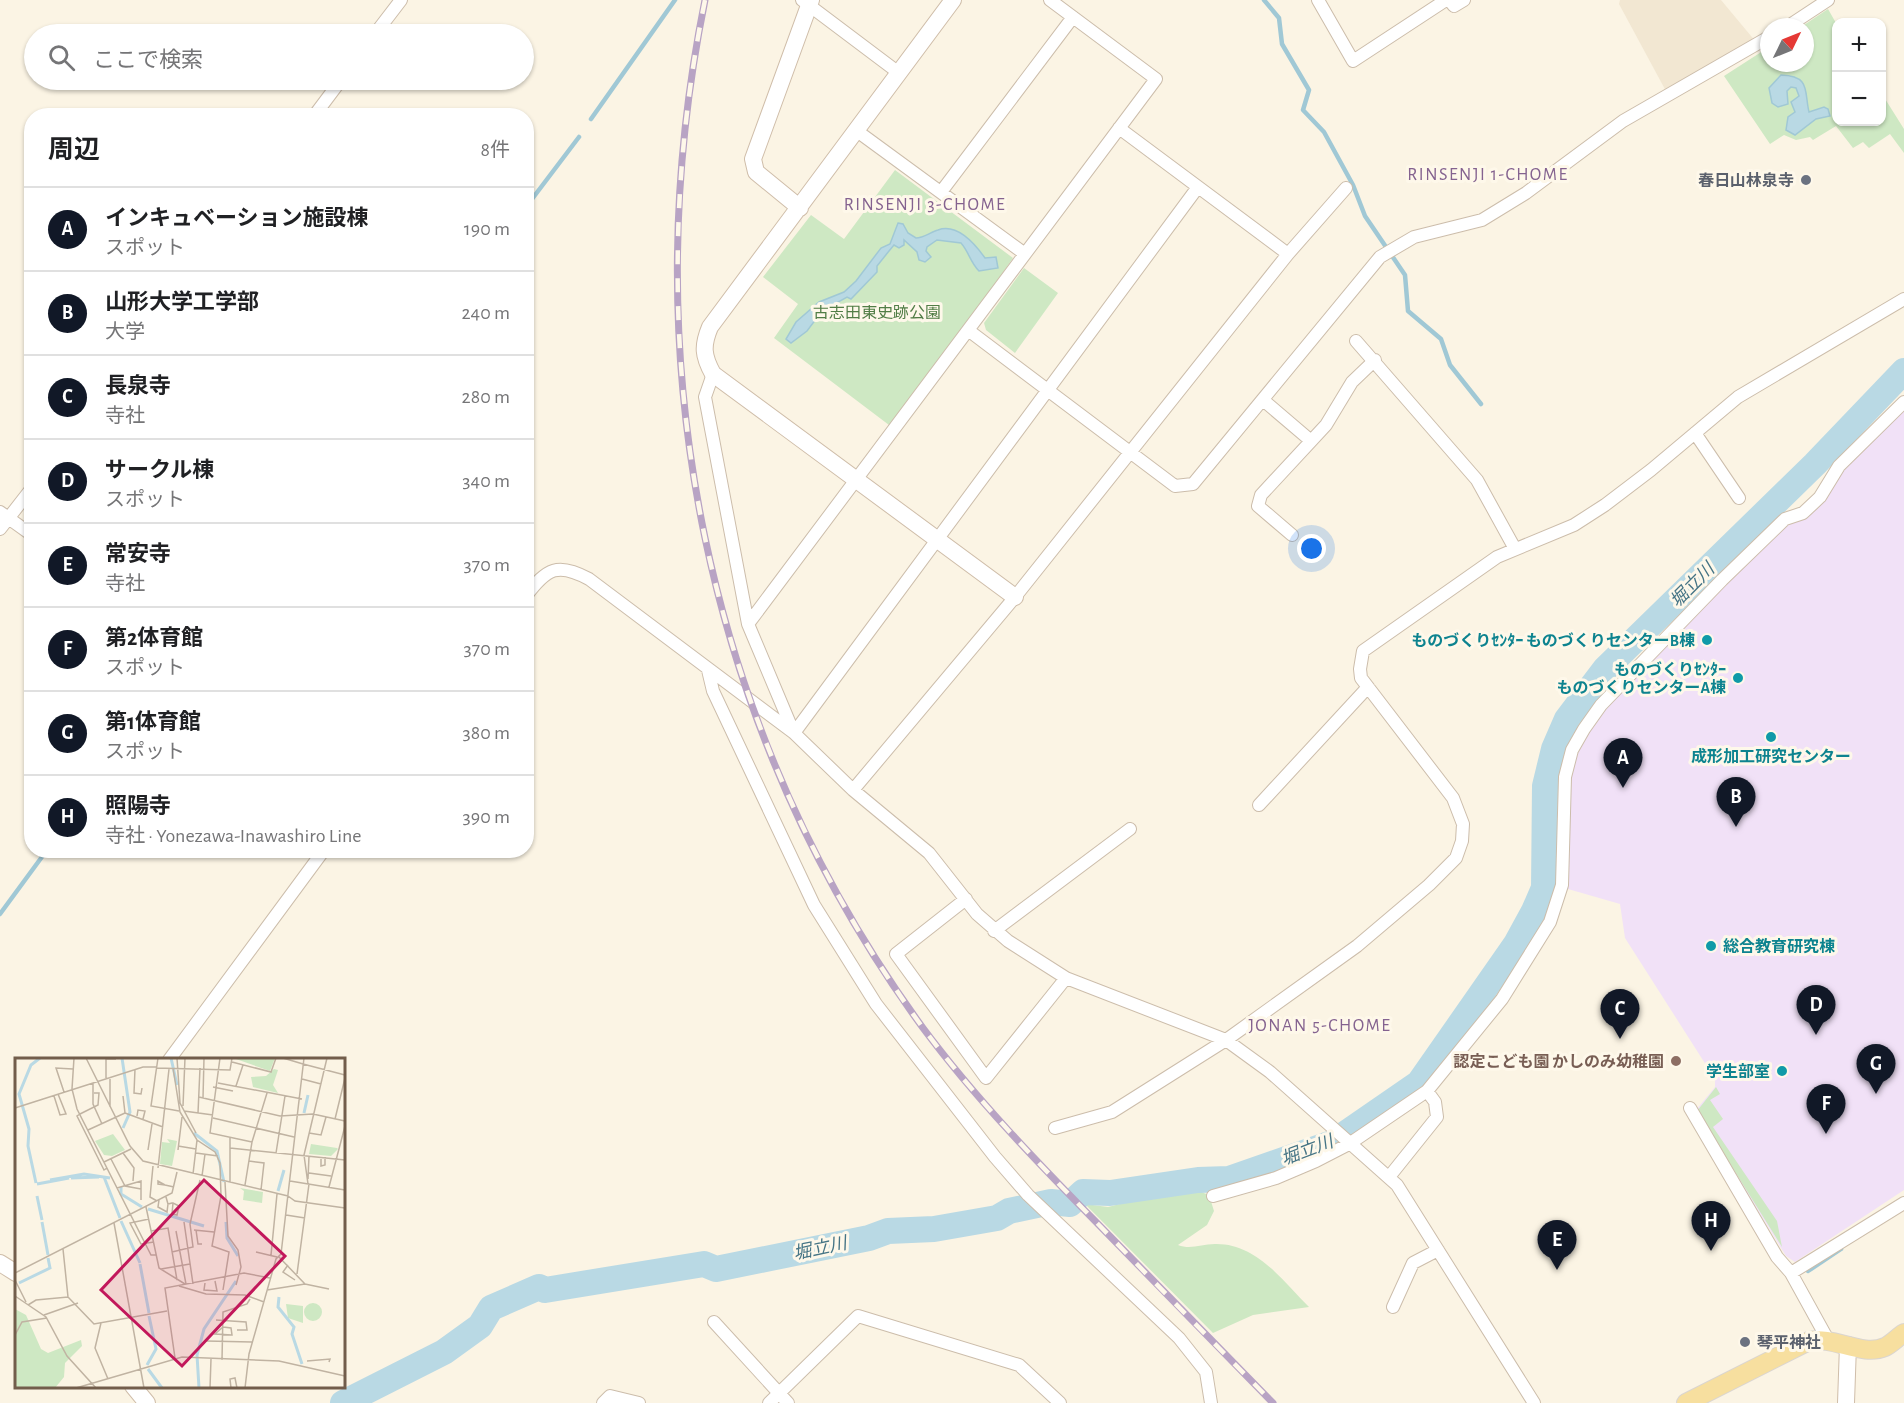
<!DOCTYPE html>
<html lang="ja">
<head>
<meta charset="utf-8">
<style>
	body { margin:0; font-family:"Alegreya Sans","Noto Sans JP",sans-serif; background:#f6f6f6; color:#202124 }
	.controls { position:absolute; right:18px; top:18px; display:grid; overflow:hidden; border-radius:12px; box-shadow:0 2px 4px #0004 }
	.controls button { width:54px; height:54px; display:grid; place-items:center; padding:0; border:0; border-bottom:2px solid #e0e0e0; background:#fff; color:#202124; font:30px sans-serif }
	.compass { position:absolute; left:1760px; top:18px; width:54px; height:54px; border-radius:50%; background:#fff; box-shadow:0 2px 4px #0004; rotate:47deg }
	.you { position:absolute; left:1312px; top:549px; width:21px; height:21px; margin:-15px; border:4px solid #fff; border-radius:50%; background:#1a73e8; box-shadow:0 0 0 9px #1a73e833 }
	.badge { display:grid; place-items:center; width:39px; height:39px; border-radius:50%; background:#111827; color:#fff; font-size:20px; font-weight:700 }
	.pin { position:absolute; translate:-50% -50px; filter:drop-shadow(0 2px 3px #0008) }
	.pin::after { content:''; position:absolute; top:32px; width:21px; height:18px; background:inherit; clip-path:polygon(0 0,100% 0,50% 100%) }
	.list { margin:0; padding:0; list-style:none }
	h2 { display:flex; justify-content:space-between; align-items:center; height:78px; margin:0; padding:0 24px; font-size:26px }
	h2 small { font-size:20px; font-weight:400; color:#757577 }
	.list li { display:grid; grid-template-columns:39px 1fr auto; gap:18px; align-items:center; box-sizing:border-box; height:84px; padding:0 24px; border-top:2px solid #e0e0e0 }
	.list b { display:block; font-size:22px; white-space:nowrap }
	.list p { margin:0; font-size:20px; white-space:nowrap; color:#757577 }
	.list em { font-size:20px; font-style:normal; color:#757577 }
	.icon { flex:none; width:33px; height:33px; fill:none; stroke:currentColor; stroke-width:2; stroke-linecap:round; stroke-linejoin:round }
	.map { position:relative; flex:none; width:1904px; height:1403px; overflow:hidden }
	.search { position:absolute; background:#fff; box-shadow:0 2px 4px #0004; left:24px; top:24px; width:510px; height:66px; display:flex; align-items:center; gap:15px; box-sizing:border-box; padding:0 21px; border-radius:33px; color:#757577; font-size:22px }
	.panel { position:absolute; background:#fff; box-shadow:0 2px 4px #0004; left:24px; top:108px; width:510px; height:750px; border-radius:24px }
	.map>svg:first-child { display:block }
	.residential { fill:#f2e7d2 }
	.education { fill:#f1e1f7 }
	.green { fill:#cee8c3 }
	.water { fill:#b9d9e4; stroke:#a0c8d5; stroke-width:1.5 }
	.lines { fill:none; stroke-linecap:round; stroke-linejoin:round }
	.stream { stroke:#a0c8d5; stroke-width:4.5 }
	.river { stroke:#b9d9e4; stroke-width:26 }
	.street-casing { stroke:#ccbdab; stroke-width:14 }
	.secondary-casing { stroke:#cfbda9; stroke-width:18 }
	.primary-casing { stroke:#dad5d0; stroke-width:20 }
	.street { stroke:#fff; stroke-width:12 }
	.secondary { stroke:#fff; stroke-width:16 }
	.primary { stroke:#f7df9f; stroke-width:18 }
	.rail-casing { stroke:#b8a3c4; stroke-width:7 }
	.rail { stroke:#fef8ea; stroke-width:4.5; stroke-dasharray:14; stroke-linecap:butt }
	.worship-dot { fill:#6b7280; stroke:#fef8ea; stroke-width:2 }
	.culture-dot { fill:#0f9aa8; stroke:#fef8ea; stroke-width:2 }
	.education-dot { fill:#8d6e63; stroke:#fef8ea; stroke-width:2 }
	.labels { text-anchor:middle; stroke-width:6; stroke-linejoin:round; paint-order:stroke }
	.worship-label { font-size:16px; font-weight:bold; fill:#5b616d; stroke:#fef8ea; text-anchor:end }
	.park-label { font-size:16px; fill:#517d46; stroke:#fef8ea }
	.culture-label { font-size:16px; font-weight:bold; fill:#0d838f; stroke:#fef8ea; text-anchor:end }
	.education-label { font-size:16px; font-weight:bold; fill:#785e54; stroke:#fef8ea; text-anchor:end }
	.neighbourhood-label { font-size:18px; letter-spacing:1.5px; fill:#84628f; stroke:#fef8ea }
	.water-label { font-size:18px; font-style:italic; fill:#457485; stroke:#fef8ea }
	.inset-river { fill:none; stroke:#b9d9e4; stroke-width:3 }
	.inset-road { fill:none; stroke:#c0b3a2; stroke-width:1.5 }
	.view { fill:#c2185b; fill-opacity:0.15; stroke:#c2185b; stroke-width:3 }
	.inset-edge { fill:none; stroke:#725d4b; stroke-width:3 }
</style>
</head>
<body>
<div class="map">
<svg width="1904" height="1403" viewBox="0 0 1904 1403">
	<rect width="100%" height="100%" fill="#fbf4e4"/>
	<!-- residential -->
	<path class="residential" d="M1620 0H1721L1756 42 1667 93 1619 4Z"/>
	<!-- education -->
	<path class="education" d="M1904 403V1190L1795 1262 1786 1256 1696 1110 1715 1087V1079L1625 938 1620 904 1568 889V795L1575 759 1596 718Z"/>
	<!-- green -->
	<path class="green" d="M1828 9 1836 23V122H1882V94L1904 129V153L1890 134 1869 148 1863 142 1853 148 1836 126 1813 140 1810 137 1796 140 1784 135 1770 144 1724 76 1769 47V63H1805V27H1801Z
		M895 170 1013 258 966 326 889 425 774 338 798 304 763 277 811 215 844 239Z
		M1024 268 1058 293 1015 353 986 330 984 323Z
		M1716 1087 1720 1094 1710 1100 1723 1119 1713 1127 1777 1221 1782 1247 1697 1111Z
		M1188 1187 1209 1195 1214 1211 1207 1225 1178 1245C1191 1250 1201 1244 1215 1244 1256 1243 1282 1280 1309 1307L1253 1315 1213 1333 1085 1204 1108 1207Z"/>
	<!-- water -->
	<path class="water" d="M1781 75C1811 76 1804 91 1809 112L1824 107 1828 109 1830 116 1816 119 1795 135 1786 130 1788 117 1795 112 1791 102 1799 96 1796 88 1791 87 1787 91 1788 104 1778 107 1772 103 1769 88Z
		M898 223 903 224 908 233 916 238C923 238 931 232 938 230 957 223 975 244 985 258L996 257 998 268 979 271C970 262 969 252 961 243L937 240 927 247 926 251 931 257 925 262 919 260 917 252 904 240V245L899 248 894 245 889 251 877 266V272L851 299 847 297 822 311 807 331 791 343 786 339 796 322 819 302 844 292 856 281 881 248 890 244Z"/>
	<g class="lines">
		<!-- stream -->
		<path class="stream" d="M1264 0 1279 18 1282 44 1309 90 1303 110 1324 132 1353 185 1365 216 1405 275 1408 311 1441 339 1450 365 1481 404
			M591 119 675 0
			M526 207 579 137
			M0 914 47 850
			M1808 1271 1841 1249"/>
		<!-- river -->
		<path class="river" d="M343 1403 444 1352 480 1326 491 1308 539 1287 545 1290 704 1264 716 1269 869 1238 888 1231 934 1229 997 1218 1009 1211 1051 1202 1070 1204 1083 1192 1110 1193 1198 1180 1229 1179 1332 1143 1419 1083 1516 944 1534 911 1544 888 1545 786 1554 749 1567 719 1605 669 1815 464 1904 371"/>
		<!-- street casing -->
		<g class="street-casing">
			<path id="street" d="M802 0 899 73
				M1318 0 1353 61 1446 0
				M1449 0 1454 6 1464 0
				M1787 27 1828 0
				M375 34 401 0
				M314 116 341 80
				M1119 128 1288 254
				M857 131 1025 254
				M941 192 1073 17
				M968 330 1175 486 1193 484 1380 257 1414 237 1482 220 1526 193 1623 121 1769 37
				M1356 341 1477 480 1514 547
				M713 374 705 397 748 624 793 731
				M1263 400 1310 440
				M1695 433 1739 498
				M0 512 32 535
				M0 529 32 488
				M1292 535 1258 506 1261 495 1326 425 1352 382 1375 360
				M526 596C547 568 558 562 589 579L794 733 853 790 929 853 977 914 1008 941 1066 978 1226 1040 1270 1072 1397 1185 1534 1403
				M748 624 1156 79 1050 0
				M708 670 713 691 814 905 876 1004 995 1157 1028 1195 1179 1338 1206 1372 1211 1403
				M794 733 1198 187
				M853 790 1015 597 1288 254 1346 188
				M1259 805 1368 687
				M966 899 896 954 986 1078 1066 978
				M994 931 1130 829
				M169 1060 324 850
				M1690 1108 1777 1257 1791 1273 1828 1340
				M1055 1128 1112 1112 1226 1040 1357 946 1429 885 1456 858 1462 841 1463 824 1453 798 1361 678 1360 669 1363 651 1497 557 1574 525 1605 505 1651 470 1738 397 1904 299
				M1389 1177 1437 1117 1435 1102 1427 1091
				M1213 1196 1276 1178 1316 1161 1349 1144 1427 1091 1502 999 1550 922 1562 885 1565 777 1572 750 1584 729 1601 705 1722 580 1785 519 1803 513 1820 497 1839 466 1904 402
				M1791 1273 1904 1203
				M1393 1307 1413 1263 1438 1250
				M714 1322 788 1403
				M603 1403 610 1396 639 1403
				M769 1403 858 1316 1019 1365 1060 1403"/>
		</g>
		<!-- secondary casing -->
		<g class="secondary-casing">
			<path id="secondary" d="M953 0 710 327C702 346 703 356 713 374L1015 597
				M800 208 756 172 753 159 811 0
				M0 1263 16 1273
				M133 1386 147 1403
				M1846 1403 1848 1345"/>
		</g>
		<!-- primary casing -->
		<g class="primary-casing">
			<path id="primary" d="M1686 1403 1809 1341C1834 1336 1862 1357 1885 1347 1891 1344 1898 1337 1904 1333"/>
		</g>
		<!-- street -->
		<use href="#street" class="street"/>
		<!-- secondary -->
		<use href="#secondary" class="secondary"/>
		<!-- primary -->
		<use href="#primary" class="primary"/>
		<!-- rail casing -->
		<g class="rail-casing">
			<path id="rail" d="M705 0C632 361 705 729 923 1028 976 1099 1037 1162 1099 1225 1157 1285 1215 1344 1273 1403"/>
		</g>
		<!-- rail -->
		<use href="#rail" class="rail"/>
	</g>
	<!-- markers -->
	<g class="worship-dot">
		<circle cx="1806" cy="180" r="6"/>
		<circle cx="1745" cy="1342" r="6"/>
	</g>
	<g class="culture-dot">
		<circle cx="1707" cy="640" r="6"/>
		<circle cx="1738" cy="678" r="6"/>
		<circle cx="1771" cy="737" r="6"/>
		<circle cx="1711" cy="946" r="6"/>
		<circle cx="1782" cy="1071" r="6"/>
	</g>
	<circle class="education-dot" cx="1676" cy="1061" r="6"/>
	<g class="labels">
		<!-- worship labels -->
		<g class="worship-label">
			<text x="1794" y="186">春日山林泉寺</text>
			<text x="1757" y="1348" text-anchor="start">琴平神社</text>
		</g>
		<!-- park labels -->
		<g class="park-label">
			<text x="877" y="318">古志田東史跡公園</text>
		</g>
		<!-- culture labels -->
		<g class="culture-label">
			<text x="1695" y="646">ものづくりｾﾝﾀｰ ものづくりセンターB棟</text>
			<text x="1726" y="675">ものづくりｾﾝﾀｰ<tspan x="1726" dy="18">ものづくりセンターA棟</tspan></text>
			<text x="1771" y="762" text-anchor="middle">成形加工研究センター</text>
			<text x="1723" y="952" text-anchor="start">総合教育研究棟</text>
			<text x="1770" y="1077">学生部室</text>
		</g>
		<!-- education labels -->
		<g class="education-label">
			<text x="1664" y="1067">認定こども園 かしのみ幼稚園</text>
		</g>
		<!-- neighbourhood labels -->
		<g class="neighbourhood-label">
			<text x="1488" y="180">RINSENJI 1-CHOME</text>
			<text x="925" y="210">RINSENJI 3-CHOME</text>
			<text x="1320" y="1031">JONAN 5-CHOME</text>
		</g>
		<!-- water labels -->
		<g class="water-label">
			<text transform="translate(1692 585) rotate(-45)" y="6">堀立川</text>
			<text transform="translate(1307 1150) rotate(-21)" y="6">堀立川</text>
			<text transform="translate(820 1248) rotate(-12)" y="6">堀立川</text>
		</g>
	</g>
	<!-- overview -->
	<g transform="translate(15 1058)">
		<rect width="330" height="330" fill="#fbf4e4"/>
		<path d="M218 0H260L255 13ZM259 11 263 12 258 27 263 35 238 29 236 19 251 18ZM98 76 110 92 97 98 89 97 80 83ZM152 81 162 83 157 108 145 106 147 84 155 85ZM296 86 322 90 323 91 316 98 294 96ZM225 130 248 134 247 145 228 142 229 133ZM289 254a9 9 0 1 1 18 0a9 9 0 1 1-18 0ZM271 246 288 248V265L273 260ZM0 251 11 257 26 291 33 295 66 282 67 288 50 305 49 319 40 330H0Z" fill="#cee8c3"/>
		<path class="inset-river" d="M107 0 115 54 108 70M156 0 162 27M289 55 293 37M179 75 202 93 209 124M89 119 105 160M56 120 84 119M35 122 69 116 95 120M21 125 13 88 14 71 4 36 16 7 25 0M22 126 54 120M106 129V136L127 149M263 133 269 112M22 138 27 162M133 151 189 168M106 163 125 205M27 164 33 197M211 164 212 180 223 198M125 206 134 255M4 225 35 210 33 200M264 239 263 249 279 269 277 276 287 306M132 307 141 291 134 258M133 311 147 330M184 330 182 297 189 271 221 223"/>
		<path class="inset-road" d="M59 0 57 31 62 51 136 197H141M71 0 115 88 128 103 273 138M143 0 136 48 164 53M162 0 165 45 181 75M205 0 195 75 237 84M268 0 288 6M217 4 256 14 261 0M288 6 330 17M141 10 215 12 217 0M158 10 165 54 182 82 200 94 205 105 206 138 197 188 214 194 208 232M120 11 119 35 126 36 127 30M91 20V1H101M287 21 306 26M78 25V46L87 66M203 25 287 41M221 28 228 7M198 29 218 33M49 34 41 10 58 11M39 38 45 57 51 56 43 36M184 39 265 58 298 56 330 63M188 40 189 0M168 48 170 0M95 49V19M0 50 128 9H141M169 53 198 57M110 55 148 69M183 55 185 10M65 56 62 58 89 112 92 110M65 56 83 47 84 35H79M122 58 123 52 130 53 128 61M198 60 279 79M320 61 330 20M73 72 110 55 108 38M294 75 306 77 311 59M163 88 181 91M215 90 330 102M133 92 137 66M163 92 167 59M108 95 119 110 118 123M181 95 203 98M261 95 270 38M306 99V108L310 107V99M96 101 110 128 126 131M234 103 249 105 246 132M89 104 116 91M138 108 135 139 142 143M143 110 154 11M294 115 316 118M178 116 182 82M187 118 190 96M293 121 294 98M275 123 330 132M210 124 213 178 223 192 226 209 221 227M215 125V80M293 126 289 97 312 0M150 127 143 123V126L150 127 159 129M230 127 237 84 252 35M314 129 330 68M102 130 126 123V142M273 138 280 143 330 150M151 139 153 146 157 145H158L164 148 162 157 157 156 158 145M144 142 143 149 152 154 153 146M131 149 144 210 170 226M271 157 290 160M134 161 115 165 126 186 139 184M169 164 178 226M99 165 129 330M179 172 199 174M181 172 183 186H187M136 173 153 170 162 222M161 173 171 226M48 191 53 239M157 194 178 189 175 166 185 122M241 194 262 199M256 197 262 136M263 198 290 226M273 207 268 214 280 222M146 211 175 206M0 215 157 135 162 114M282 216 294 126M0 222 11 244M190 225 189 232 202 233 200 223M164 228 191 236 230 237 249 244M252 232 290 226 314 231M0 238 31 259 52 298 81 330M13 247 21 242 53 239 79 266 152 253M29 257 63 245M201 262 231 264 232 272H222M86 265 80 290 93 321M208 269 216 270 217 277 200 276ZM0 277 7 264 32 260M191 283 237 284M160 300 150 230 229 215 255 220M207 302 208 254 232 246 235 241M292 303 315 301 314 304M61 330 167 299 264 303 330 318M195 330 196 301M216 330 215 321 220 320 222 330M230 330 234 296 261 201 266 196 289 0"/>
		<path class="view" d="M189 122 270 198 167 308 86 232Z"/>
		<rect width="330" height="330" class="inset-edge"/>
	</g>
</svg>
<div class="controls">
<button>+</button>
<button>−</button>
</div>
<svg class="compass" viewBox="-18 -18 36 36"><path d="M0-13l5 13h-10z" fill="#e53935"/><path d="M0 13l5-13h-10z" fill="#757577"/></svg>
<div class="you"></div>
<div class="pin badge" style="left:1623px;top:788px">A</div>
<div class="pin badge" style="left:1736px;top:827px">B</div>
<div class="pin badge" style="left:1620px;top:1039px">C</div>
<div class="pin badge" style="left:1816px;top:1035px">D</div>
<div class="pin badge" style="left:1557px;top:1270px">E</div>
<div class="pin badge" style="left:1826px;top:1134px">F</div>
<div class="pin badge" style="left:1876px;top:1094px">G</div>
<div class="pin badge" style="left:1711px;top:1251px">H</div>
<div class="search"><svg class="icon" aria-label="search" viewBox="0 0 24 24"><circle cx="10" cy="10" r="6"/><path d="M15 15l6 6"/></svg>ここで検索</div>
<section class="panel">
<h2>周辺<small>8件</small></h2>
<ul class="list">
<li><span class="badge">A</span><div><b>インキュベーション施設棟</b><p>スポット</p></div><em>190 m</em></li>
<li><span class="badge">B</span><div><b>山形大学工学部</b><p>大学</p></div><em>240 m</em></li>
<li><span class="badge">C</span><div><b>長泉寺</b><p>寺社</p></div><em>280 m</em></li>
<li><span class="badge">D</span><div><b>サークル棟</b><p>スポット</p></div><em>340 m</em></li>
<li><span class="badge">E</span><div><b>常安寺</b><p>寺社</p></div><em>370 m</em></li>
<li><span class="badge">F</span><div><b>第2体育館</b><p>スポット</p></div><em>370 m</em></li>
<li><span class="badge">G</span><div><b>第1体育館</b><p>スポット</p></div><em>380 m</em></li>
<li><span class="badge">H</span><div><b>照陽寺</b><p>寺社 · Yonezawa-Inawashiro Line</p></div><em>390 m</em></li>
</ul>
</section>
</div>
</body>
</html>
